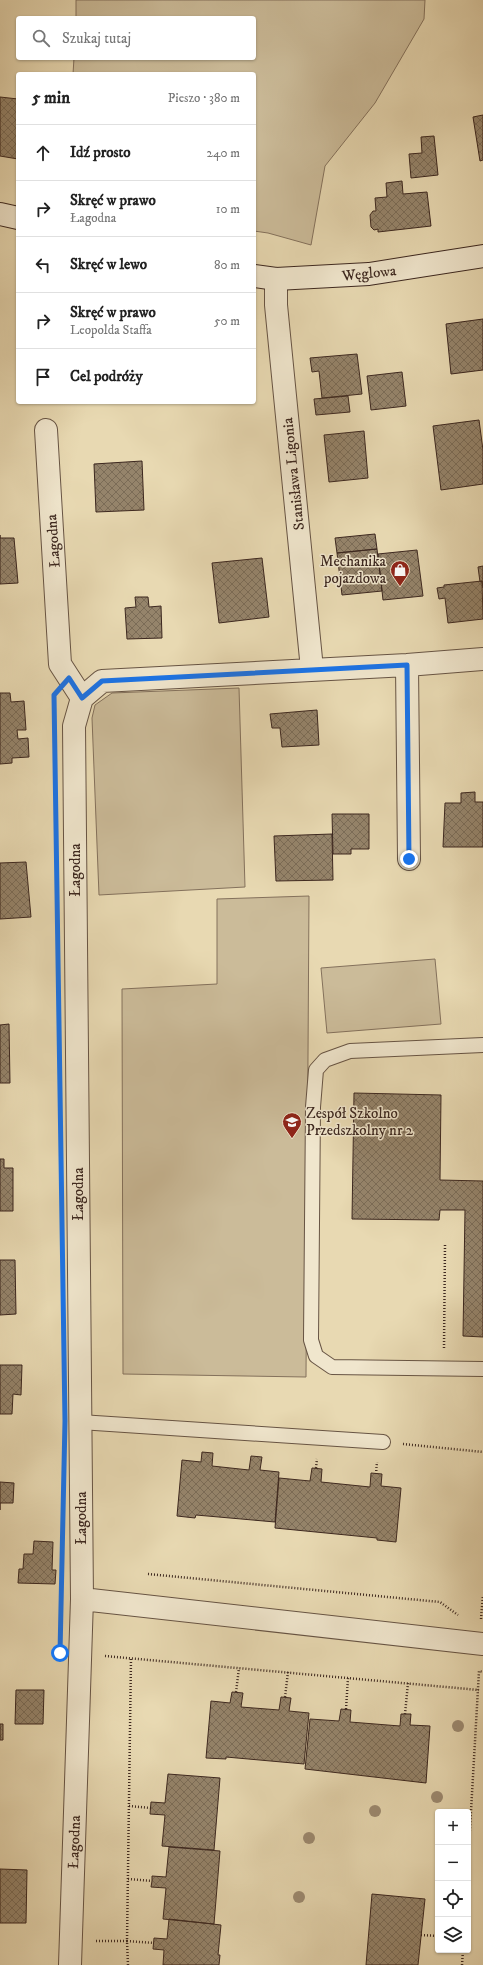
<!DOCTYPE html>
<html lang="pl">
<head>
<meta charset="utf-8">
<style>
	body { margin:0; font-family:"IM FELL DW Pica",serif; background:#f6f6f6; color:#222 }
	.controls { position:absolute; right:12px; bottom:12px; display:grid; overflow:hidden; border-radius:4px; box-shadow:0 1px 3px #0004 }
	.controls button { width:36px; height:36px; display:grid; place-items:center; padding:0; border:0; border-bottom:1px solid #e0e0e0; background:#fff; color:#222; font:20px sans-serif }
	.stop { position:absolute; width:12px; height:12px; margin:-9px; border:3px solid #1a73e8; border-radius:50%; background:#fff }
	.stop.end { background:#1a73e8; border-color:#fff; box-shadow:0 1px 4px #0008 }
	.list { margin:0; padding:0; list-style:none }
	h2 { display:flex; justify-content:space-between; align-items:center; height:52px; margin:0; padding:0 16px; font-size:17px }
	h2 small { font-size:13px; font-weight:400; color:#767676 }
	.list li { display:grid; grid-template-columns:26px 1fr auto; gap:12px; align-items:center; box-sizing:border-box; height:56px; padding:0 16px; border-top:1px solid #e0e0e0 }
	.list b { display:block; font-size:15px; white-space:nowrap }
	.list p { margin:0; font-size:13px; white-space:nowrap; color:#767676 }
	.list em { font-size:13px; font-style:normal; color:#767676 }
	.icon { flex:none; width:22px; height:22px; fill:none; stroke:currentColor; stroke-width:2; stroke-linecap:round; stroke-linejoin:round }
	.map { position:relative; flex:none; width:483px; height:1965px; overflow:hidden }
	.search { position:absolute; background:#fff; box-shadow:0 1px 3px #0004; left:16px; top:16px; width:240px; height:44px; display:flex; align-items:center; gap:10px; box-sizing:border-box; padding:0 14px; border-radius:4px; color:#767676; font-size:15px }
	.panel { position:absolute; background:#fff; box-shadow:0 1px 3px #0004; left:16px; top:72px; width:240px; height:332px; border-radius:4px }
	.map>svg:first-child { display:block }
	.green { fill:#cbbb99; stroke:#84715c }
	.building { fill:url(#building-cross-hatch); stroke:#3c271f }
	.lines { fill:none; stroke-linecap:round; stroke-linejoin:round }
	.lane-casing { stroke:#675444; stroke-width:16 }
	.street-casing { stroke:#675444; stroke-width:24 }
	.secondary-casing { stroke:#3c271f; stroke-width:24 }
	.path { stroke:#3c271f; stroke-width:2.5; stroke-dasharray:1 2; stroke-linecap:butt }
	.lane { stroke:#f0e6cd; stroke-width:14 }
	.street { stroke:#f0e6cd; stroke-width:22 }
	.secondary { stroke:#f0e6cd; stroke-width:22 }
	.tree { fill:#9d8b72 }
	.route { stroke:#1a73e8; stroke-width:5 }
	.labels { text-anchor:middle; stroke-width:3; stroke-linejoin:round; paint-order:stroke }
	.street-label { font-size:15px; fill:#3c271f; stroke:#f0e6cd }
	.poi-label { font-size:15px; fill:#3c271f; stroke:#f0e6cd; text-anchor:end }
</style>
</head>
<body>
<div class="map">
<svg width="483" height="1965" viewBox="0 0 483 1965">
	<defs>
		<pattern id="building-cross-hatch" width="8" height="8" patternUnits="userSpaceOnUse"><rect width="8" height="8" fill="#95846b"/><path d="M0 0l8 8M0 8l8-8" fill="none" stroke="#7b6c57"/></pattern>
	</defs>
	<rect width="100%" height="100%" fill="#e8d9b2"/>
	<filter id="stains"><feTurbulence type="fractalNoise" baseFrequency=".005" numOctaves="4"/><feColorMatrix values="0 0 0 0 .2 0 0 0 0 .09 0 0 0 0 .02 0 0 0 .5 -.17"/></filter>
	<radialGradient id="worn" r=".72"><stop offset=".6" stop-color="#630" stop-opacity="0"/><stop offset="1" stop-color="#630" stop-opacity=".3"/></radialGradient>
	<!-- green -->
	<path class="green" d="M76 0H425L424 19 375 103 325 166 311 245 268 233 254 231V74H73L74 58H254V18H76Z
		M239 688 245 887 99 895 92 718 95 705 112 693Z
		M309 896 306 1377 123 1374 122 989 217 984V899Z
		M435 959 441 1024 327 1033 321 968Z"/>
	<!-- building -->
	<path class="building" d="M0 97 18 99V159L0 156Z
		M483 115V160L480 161 473 117Z
		M434 136 438 175 411 178 409 154 422 153 421 137Z
		M402 181 403 194 427 192 431 226 378 232V229L374 230 371 227 370 215 373 211H376L375 198 387 197 386 183Z
		M483 319V370L451 374 446 324Z
		M357 354 362 394 322 398 319 371 312 372 310 358Z
		M402 372 406 406 371 410 367 376Z
		M348 396 350 412 316 415 314 399Z
		M479 420 483 450V484L441 490 433 426Z
		M364 431 368 478 329 482 324 435Z
		M142 461 144 510 96 512 94 464Z
		M375 534 377 549 337 553 335 538Z
		M0 535V538H14L18 583 0 584Z
		M377 549 382 591 342 595 337 553Z
		M417 550 423 596 383 600 378 554Z
		M262 558 269 617 219 623 212 563Z
		M483 566V588L482 581 480 582 478 567Z
		M482 581 483 619 448 623 445 598 439 599 437 588 444 587V585Z
		M135 597H148L149 607 161 606 162 638 127 639 125 608 136 607Z
		M0 693H10L11 702 24 701 26 730H17L18 739 28 738 29 757 12 758V763L0 764Z
		M317 710 319 745 282 747 280 728H272L270 714Z
		M475 792V802H483V847H443L445 803H461V793Z
		M332 814H369V849H351V854H333Z
		M332 834 333 880 276 881 274 836Z
		M26 862 31 917 0 919V863Z
		M9 1024 10 1083H0V1025Z
		M354 1093 441 1095 440 1180 483 1181V1337L463 1336 465 1210H440L439 1220 352 1219Z
		M0 1159H4V1168H13V1211H0Z
		M0 1260H15L16 1314 0 1315Z
		M0 1365H22L21 1395 13 1394 12 1414H0Z
		M202 1452 213 1453 212 1466 249 1470 251 1456 262 1457 260 1470 279 1472 275 1522 196 1515 195 1518 177 1516 182 1460 201 1462Z
		M312 1468 322 1469 321 1482 370 1487 371 1473 382 1474 381 1486 401 1488 396 1542 377 1540V1538L275 1528 279 1478 310 1481Z
		M0 1482 14 1483 13 1503H0V1510Z
		M34 1541 53 1542 52 1570H56L55 1584 18 1583 19 1569H23L24 1554H33Z
		M16 1690H44L43 1724H15Z
		M232 1692 243 1693 241 1707 279 1710 281 1697 291 1698 289 1711 309 1713 304 1764 226 1757V1759L206 1758 211 1701 230 1703Z
		M341 1709 351 1710 350 1722 400 1726 401 1714H411L410 1725 430 1726 426 1783 305 1769 310 1719 339 1721Z
		M0 1724H3V1740H0Z
		M168 1774 220 1778 214 1850 162 1846 165 1815 150 1814 151 1802 165 1803Z
		M169 1847 220 1851 214 1924 163 1919 166 1888 151 1887 152 1881V1876L166 1877Z
		M0 1869 27 1870 26 1923H0Z
		M372 1894 425 1899 418 1965H366Z
		M169 1919 221 1925 218 1955H220L219 1965H163L164 1950 153 1949 154 1938 167 1939Z"/>
	<g class="lines">
		<!-- lane casing -->
		<g class="lane-casing">
			<path id="lane" d="M483 1045 350 1051 325 1060 316 1070 313 1107 311 1340 316 1356 332 1367 483 1369
				M80 1422 383 1442"/>
		</g>
		<!-- street casing -->
		<g class="street-casing">
			<path id="street" d="M276 279V305L312 669
				M46 430 60 664 82 698 74 726 82 1599 70 1965
				M407 665 409 859
				M82 698 102 681 407 665 483 659
				M82 1599 483 1644"/>
		</g>
		<!-- secondary casing -->
		<g class="secondary-casing">
			<path id="secondary" d="M0 214 18 218
				M254 276 276 279 369 274 483 256"/>
		</g>
		<!-- path -->
		<path class="path" d="M444 1348 445 1244
			M403 1444 483 1452
			M316 1468 317 1459
			M376 1474 377 1462
			M148 1574 440 1602 458 1615
			M481 1619 483 1595
			M105 1656 479 1690
			M236 1692 239 1668
			M285 1697 288 1672
			M346 1709 348 1678
			M405 1714 408 1683
			M129 1806 151 1808
			M468 1864 479 1671 483 1672
			M128 1879 152 1881
			M421 1935 438 1936
			M96 1941H127L131 1658
			M128 1965 127 1941 154 1943
			M462 1965 463 1950"/>
		<!-- lane -->
		<use href="#lane" class="lane"/>
		<!-- street -->
		<use href="#street" class="street"/>
		<!-- secondary -->
		<use href="#secondary" class="secondary"/>
	</g>
	<!-- trees -->
	<g class="tree">
		<circle cx="458" cy="1726" r="6"/>
		<circle cx="437" cy="1797" r="6"/>
		<circle cx="375" cy="1811" r="6"/>
		<circle cx="309" cy="1838" r="6"/>
		<circle cx="299" cy="1897" r="6"/>
	</g>
	<g class="lines">
		<!-- route -->
		<path class="route" d="M60 1653 65 1421 54 695 69 678 82 698 102 681 407 665 409 859"/>
	</g>
	<!-- icons -->
	<defs>
		<g id="shop-pin" transform="scale(1)"><path d="M0 17L-7.5 6A9.5 9.5 0 1 1 7.5 6Z" fill="#8f2418" stroke="#f0e6cd"/><path d="M-5-2.5h2.3a2.7 3.5 0 0 1 5.4 0H5L5.5 6h-11ZM-1.5-2.5h3a1.5 2.3 0 0 0-3 0Z" fill="#fff"/></g>
		<g id="school-pin" transform="scale(1)"><path d="M0 17L-7.5 6A9.5 9.5 0 1 1 7.5 6Z" fill="#8f2418" stroke="#f0e6cd"/><path d="M0-5L7-2L0 1L-7-2ZM-4 1L0 2.5L4 1V4Q0 6-4 4Z" fill="#fff"/></g>
	</defs>
	<g fill-rule="evenodd">
		<use href="#shop-pin" x="400" y="570"/>
		<use href="#school-pin" x="292" y="1122"/>
	</g>
	<g class="labels">
		<!-- street labels -->
		<g class="street-label">
			<text transform="translate(369 273) rotate(-6)" y="5">Węglowa</text>
			<text transform="translate(293 474) rotate(-96)" y="5">Stanisława Ligonia</text>
			<text transform="translate(53 541) rotate(-94)" y="5">Łagodna</text>
			<text transform="translate(75 870) rotate(-90)" y="5">Łagodna</text>
			<text transform="translate(78 1194) rotate(-90)" y="5">Łagodna</text>
			<text transform="translate(81 1518) rotate(-90)" y="5">Łagodna</text>
			<text transform="translate(74 1842) rotate(-88)" y="5">Łagodna</text>
		</g>
		<!-- poi labels -->
		<g class="poi-label">
			<text x="386" y="566">Mechanika<tspan x="386" dy="17">pojazdowa</tspan></text>
			<text x="306" y="1118" text-anchor="start">Zespół Szkolno<tspan x="306" dy="17">Przedszkolny nr 2</tspan></text>
		</g>
	</g>
	<rect width="100%" height="100%" filter="url(#stains)"/>
	<rect width="100%" height="100%" fill="url(#worn)"/>
</svg>
<div class="controls">
<button>+</button>
<button>−</button>
<button><svg class="icon" aria-label="locate" viewBox="0 0 24 24"><circle cx="12" cy="12" r="6"/><path d="M12 2v4M12 18v4M2 12h4M18 12h4"/></svg></button>
<button><svg class="icon" aria-label="layers" viewBox="0 0 24 24"><path d="M12 4l9 5-9 5-9-5zM3 14l9 5 9-5"/></svg></button>
</div>
<div class="stop" style="left:60px;top:1653px"></div>
<div class="stop end" style="left:409px;top:859px"></div>
<div class="search"><svg class="icon" aria-label="search" viewBox="0 0 24 24"><circle cx="10" cy="10" r="6"/><path d="M15 15l6 6"/></svg>Szukaj tutaj</div>
<section class="panel">
<h2>5 min<small>Pieszo · 380 m</small></h2>
<ul class="list">
<li><svg class="icon" aria-label="ahead" viewBox="0 0 24 24"><path d="M12 20V5M6 11l6-6 6 6"/></svg><div><b>Idź prosto</b></div><em>240 m</em></li>
<li><svg class="icon" aria-label="right" viewBox="0 0 24 24"><path d="M7 20v-9h11M14 6l5 5-5 5"/></svg><div><b>Skręć w prawo</b><p>Łagodna</p></div><em>10 m</em></li>
<li><svg class="icon" aria-label="left" viewBox="0 0 24 24"><path d="M17 20v-9H6M10 6l-5 5 5 5"/></svg><div><b>Skręć w lewo</b></div><em>80 m</em></li>
<li><svg class="icon" aria-label="right" viewBox="0 0 24 24"><path d="M7 20v-9h11M14 6l5 5-5 5"/></svg><div><b>Skręć w prawo</b><p>Leopolda Staffa</p></div><em>50 m</em></li>
<li><svg class="icon" aria-label="arrive" viewBox="0 0 24 24"><path d="M6 21V4h12l-3 4 3 4H6"/></svg><div><b>Cel podróży</b></div></li>
</ul>
</section>
</div>
</body>
</html>
